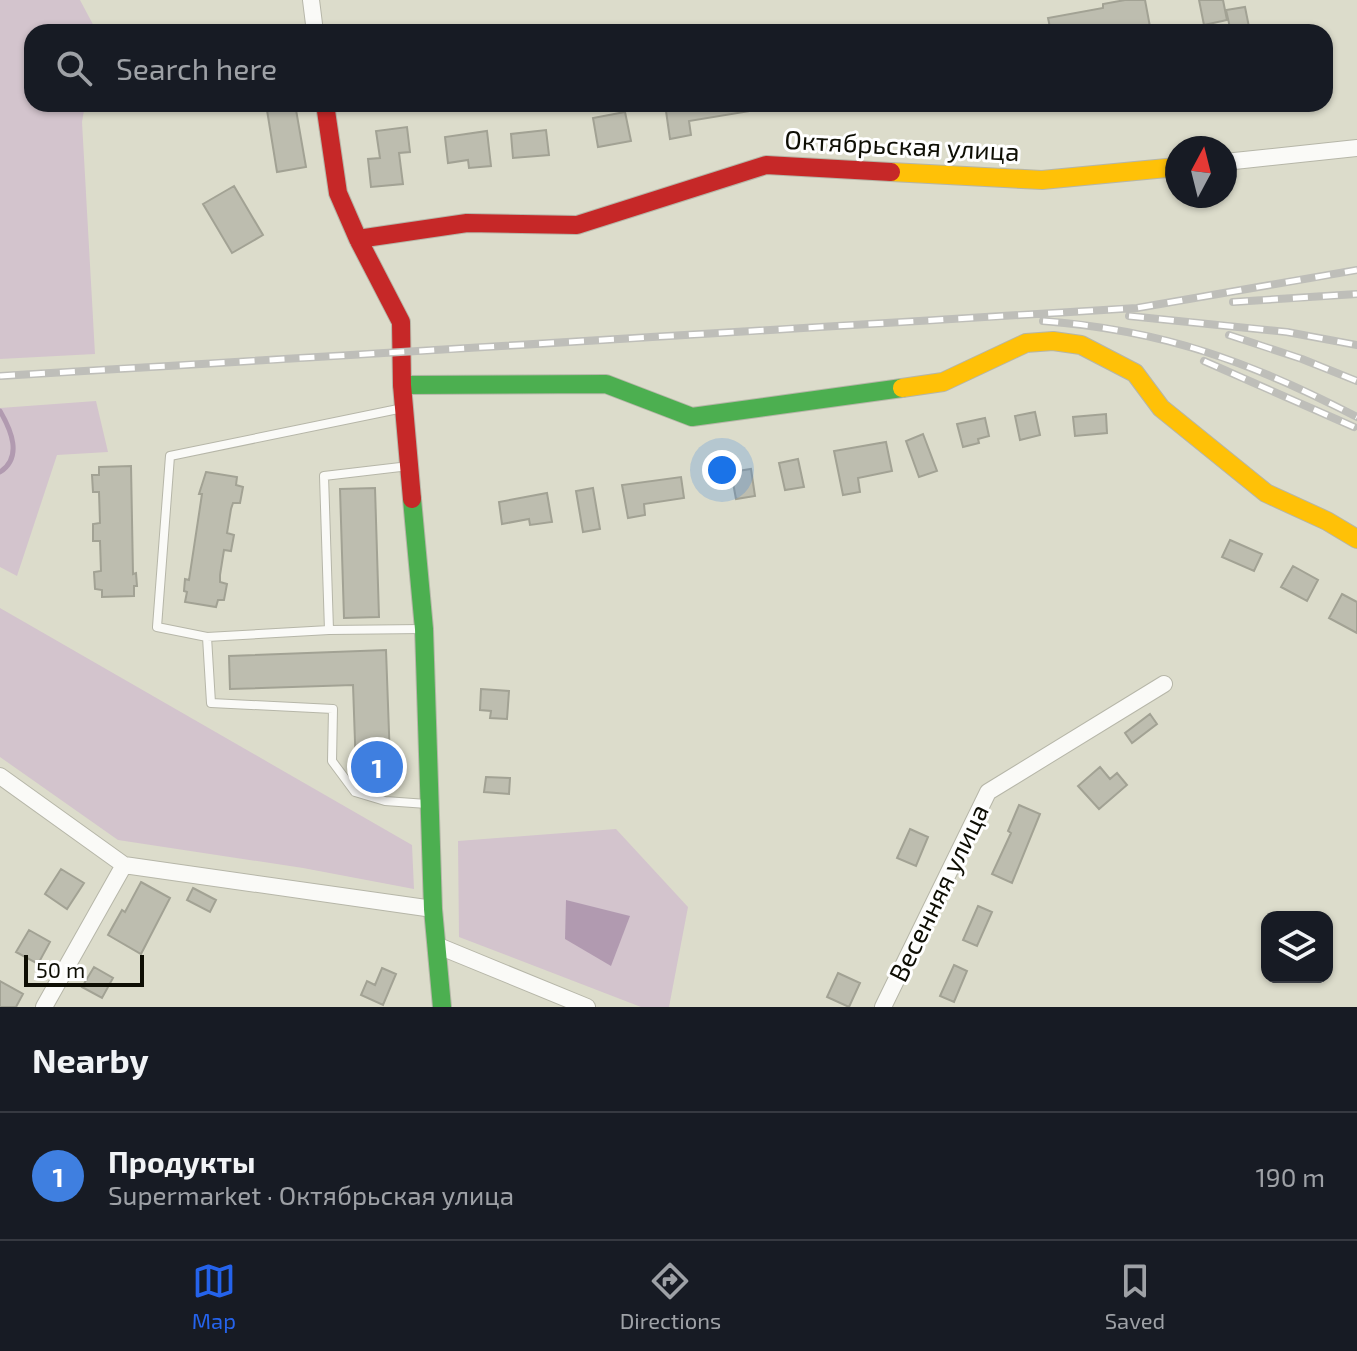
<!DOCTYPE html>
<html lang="en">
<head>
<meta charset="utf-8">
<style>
	body { margin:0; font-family:"Exo 2",sans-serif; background:#242831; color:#f1f3f6 }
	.controls { position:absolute; right:24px; bottom:24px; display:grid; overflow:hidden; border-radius:16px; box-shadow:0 2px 6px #0004 }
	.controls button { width:72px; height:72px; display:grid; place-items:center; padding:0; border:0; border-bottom:2px solid #363941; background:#171b24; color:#f1f3f6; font:40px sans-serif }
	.compass { position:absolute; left:1165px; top:136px; width:72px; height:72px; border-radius:50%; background:#171b24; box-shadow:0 2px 6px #0004; rotate:7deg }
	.scale { position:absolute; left:24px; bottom:20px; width:120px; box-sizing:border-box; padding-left:8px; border:4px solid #0e0e04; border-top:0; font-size:22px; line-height:28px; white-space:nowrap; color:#0e0e04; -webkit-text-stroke:6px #fff; paint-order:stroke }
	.you { position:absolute; left:722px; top:470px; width:28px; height:28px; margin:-20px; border:6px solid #fff; border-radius:50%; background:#1a73e8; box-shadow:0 0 0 12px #1a73e833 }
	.badge { display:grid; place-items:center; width:52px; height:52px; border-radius:50%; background:#2563eb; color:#fff; font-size:26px; font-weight:700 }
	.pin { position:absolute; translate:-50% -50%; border:4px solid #fff; box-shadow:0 2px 8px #0006 }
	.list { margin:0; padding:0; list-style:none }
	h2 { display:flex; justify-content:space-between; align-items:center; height:104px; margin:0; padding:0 32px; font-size:34px }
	h2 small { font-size:26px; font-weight:400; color:#9ea1a6 }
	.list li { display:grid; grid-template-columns:52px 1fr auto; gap:24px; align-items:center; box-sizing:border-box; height:128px; padding:0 32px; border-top:2px solid #363941 }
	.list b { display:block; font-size:30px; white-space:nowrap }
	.list p { margin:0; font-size:26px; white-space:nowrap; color:#9ea1a6 }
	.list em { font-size:26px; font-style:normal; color:#9ea1a6 }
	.icon { flex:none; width:44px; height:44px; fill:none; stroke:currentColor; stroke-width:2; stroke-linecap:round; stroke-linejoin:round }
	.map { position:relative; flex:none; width:1357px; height:1007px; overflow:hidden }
	.search { position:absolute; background:#171b24; box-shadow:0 2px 6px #0004; left:24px; right:24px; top:24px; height:88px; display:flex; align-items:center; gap:20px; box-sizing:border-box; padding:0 28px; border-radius:24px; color:#9ea1a6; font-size:30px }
	.sheet { height:232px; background:#171b24 }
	nav { display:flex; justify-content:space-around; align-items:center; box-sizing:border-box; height:112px; border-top:2px solid #363941; background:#171b24; font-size:22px; color:#9ea1a6 }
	nav a { display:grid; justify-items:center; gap:4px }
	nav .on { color:#2563eb }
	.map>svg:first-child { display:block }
	.green { fill:#d3c4cd }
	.water { fill:#b19ab0 }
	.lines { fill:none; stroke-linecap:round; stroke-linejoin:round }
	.stream { stroke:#b19ab0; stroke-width:5 }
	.building { fill:#bdbdaf; stroke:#a2a294; stroke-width:2 }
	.lane-casing { stroke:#b6b6a8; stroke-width:10 }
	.street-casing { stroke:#b6b6a8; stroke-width:18 }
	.fast-casing { stroke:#b6b6a8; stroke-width:20 }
	.slow-casing { stroke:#b6b6a8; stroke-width:20 }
	.jam-casing { stroke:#b6b6a8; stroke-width:20 }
	.lane { stroke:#fafaf7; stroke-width:8 }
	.street { stroke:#fafaf7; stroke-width:16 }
	.fast { stroke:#4caf50; stroke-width:18 }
	.slow { stroke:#ffc107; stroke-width:18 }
	.jam { stroke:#c62828; stroke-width:18 }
	.rail-casing { stroke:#bebeb9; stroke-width:8 }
	.rail { stroke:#fff; stroke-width:5; stroke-dasharray:15; stroke-linecap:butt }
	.labels { text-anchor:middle; stroke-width:6; stroke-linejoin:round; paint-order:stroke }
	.street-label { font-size:26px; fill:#0e0e04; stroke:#fff }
</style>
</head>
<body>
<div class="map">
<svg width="1357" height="1007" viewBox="0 0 1357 1007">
	<rect width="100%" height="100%" fill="#dcdccb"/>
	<!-- green -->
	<path class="green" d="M0 0H80L97 32H32V104H85L82 122 95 354 0 359Z
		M96 401 108 452 57 455 17 576 0 567V408Z
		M0 608 412 845 414 889 303 868 118 840 0 757Z
		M616 829 688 907 669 1007H641L459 937 458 841Z"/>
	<!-- water -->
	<path class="water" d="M566 900 630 916 611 966 565 939Z"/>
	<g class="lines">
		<!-- stream -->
		<path class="stream" d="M0 411C11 430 23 457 0 472"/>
	</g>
	<!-- building -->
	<path class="building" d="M1125 0H1145L1151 32H1051L1048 18 1103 8V4Z
		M1199 0H1223L1227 20 1204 25Z
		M1245 7 1250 32H1231L1226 10Z
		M266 104H295L306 167 277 172Z
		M706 104H749L750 111 689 121 691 135 670 139 666 111Z
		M625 112 631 141 598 147 593 118Z
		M407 127 410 152 399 153 403 184 371 187 368 159 380 158 376 131Z
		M546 130 549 155 513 158 511 134Z
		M487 131 491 166 469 168 468 160 448 163 445 137Z
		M234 186 263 235 232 253 203 204Z
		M1035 412 1040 435 1020 440 1015 416Z
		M1106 414 1107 433 1075 436 1073 417Z
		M985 418 989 436 978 439 979 443 963 447 957 424Z
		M923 434 937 471 919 477 906 441Z
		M886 442 892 471 858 478 860 492 843 495 834 451Z
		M798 459 804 487 785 490 779 463Z
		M131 466 133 574 136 573 137 586H134V596L102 597V590L95 589 94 572 101 571 100 541H93V524L100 523 99 492H93L92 475H99V467Z
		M751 469 755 496 736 499 731 472Z
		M206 472 237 477 236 485 243 487 240 503H233L231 509 227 533 234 535 231 551 224 550 220 575V582L227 584 224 600H218L216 607 185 602 187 592 184 591 185 579 189 580 202 494H199Z
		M681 477 684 498 644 504 645 515 628 518 622 485Z
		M375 488 379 617 344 618 340 489Z
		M593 488 600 529 583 532 576 491Z
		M547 493 552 522 530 525 529 519 502 524 499 502Z
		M1230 540 1262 554 1254 571 1222 557Z
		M1293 566 1318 580 1307 601 1281 587Z
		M1342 594 1357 602V633L1329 618Z
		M386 650 390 760H400L399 781 373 782 356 770 353 685 230 689 229 656Z
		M481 689 509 691 507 719 490 718 491 711 480 710Z
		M1150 714 1157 724 1132 743 1125 733Z
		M1100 767 1110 779 1117 773 1127 785 1099 809 1078 786Z
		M486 777 510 778 509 794 484 792Z
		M1019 805 1040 814 1012 883 992 874 1011 833 1008 831Z
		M910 829 928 837 916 866 897 858Z
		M61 869 84 883 67 909 45 894Z
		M141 882 170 898 141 954 108 935 122 910 125 912Z
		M193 888 216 900 210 912 187 900Z
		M978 906 992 912 977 946 963 940Z
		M29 930 50 942 38 964 16 952Z
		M954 965 967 971 954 1002 940 996Z
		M94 967 113 978 102 998 82 987Z
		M382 968 396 974 383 1005 361 995 367 981 375 985Z
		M838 973 860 983 849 1007 827 997Z
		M0 981 23 994 16 1007H0Z"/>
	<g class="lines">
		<!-- lane casing -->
		<g class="lane-casing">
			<path id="lane" d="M423 629 329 630 207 637 211 703 333 709 332 761 355 792 385 801 427 804
				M329 630 324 476 409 466
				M207 637 157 627 170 456 403 408"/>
		</g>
		<!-- street casing -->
		<g class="street-casing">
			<path id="street" d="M311 0 315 32
				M1225 162 1357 148
				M0 776 124 865 433 909
				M436 945 587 1007
				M44 1007 124 865
				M883 1007 988 792 1164 684"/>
		</g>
		<!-- fast casing -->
		<g class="fast-casing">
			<path id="fast" d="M402 385 606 384 692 417 902 388
				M412 499 424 629 433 909 442 1007"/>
		</g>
		<!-- slow casing -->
		<g class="slow-casing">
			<path id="slow" d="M891 172 1042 180 1177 167
				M902 388 943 382 1026 343 1053 341 1081 345 1135 373 1161 408 1266 493 1327 521 1357 539"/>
		</g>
		<!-- jam casing -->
		<g class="jam-casing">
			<path id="jam" d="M325 104 338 193 358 239 401 322 402 385 412 499
				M358 239 467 223 577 225 766 165 891 172"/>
		</g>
		<!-- lane -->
		<use href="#lane" class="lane"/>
		<!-- street -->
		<use href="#street" class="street"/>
		<!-- fast -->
		<use href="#fast" class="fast"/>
		<!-- slow -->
		<use href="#slow" class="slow"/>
		<!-- jam -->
		<use href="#jam" class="jam"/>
		<!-- rail casing -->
		<g class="rail-casing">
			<path id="rail" d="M1233 302 1357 294
				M1129 316 1287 332 1357 345
				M1043 321C1163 330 1251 362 1357 417
				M1229 335 1302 359 1357 381
				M1204 361 1354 427
				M0 376 1137 308 1357 270"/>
		</g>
		<!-- rail -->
		<use href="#rail" class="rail"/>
	</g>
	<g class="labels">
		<!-- street labels -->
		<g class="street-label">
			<text transform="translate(902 146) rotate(3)" y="9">Октябрьская улица</text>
			<text transform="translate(939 893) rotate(-64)" y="9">Весенняя улица</text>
		</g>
	</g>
</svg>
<div class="controls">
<button><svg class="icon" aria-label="layers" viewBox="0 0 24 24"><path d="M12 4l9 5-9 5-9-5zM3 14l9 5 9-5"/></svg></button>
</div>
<svg class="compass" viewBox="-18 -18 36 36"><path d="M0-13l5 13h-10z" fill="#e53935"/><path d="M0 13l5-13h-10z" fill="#9ea1a6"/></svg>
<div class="scale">50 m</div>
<div class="you"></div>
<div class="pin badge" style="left:377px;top:767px;background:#3f7fe0">1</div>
<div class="search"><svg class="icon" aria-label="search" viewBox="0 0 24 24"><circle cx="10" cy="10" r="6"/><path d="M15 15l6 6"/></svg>Search here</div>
</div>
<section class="sheet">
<h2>Nearby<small></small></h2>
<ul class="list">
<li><span class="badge" style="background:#3f7fe0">1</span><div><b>Продукты</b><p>Supermarket · Октябрьская улица</p></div><em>190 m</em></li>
</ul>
</section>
<nav>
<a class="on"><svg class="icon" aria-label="map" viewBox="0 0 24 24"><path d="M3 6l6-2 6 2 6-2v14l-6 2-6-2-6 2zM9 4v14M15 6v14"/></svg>Map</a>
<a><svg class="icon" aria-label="directions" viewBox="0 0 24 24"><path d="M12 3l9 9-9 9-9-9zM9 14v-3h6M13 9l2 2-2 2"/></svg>Directions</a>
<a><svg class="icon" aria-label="saved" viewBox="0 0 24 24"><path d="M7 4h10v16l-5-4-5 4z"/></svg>Saved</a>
</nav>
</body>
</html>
